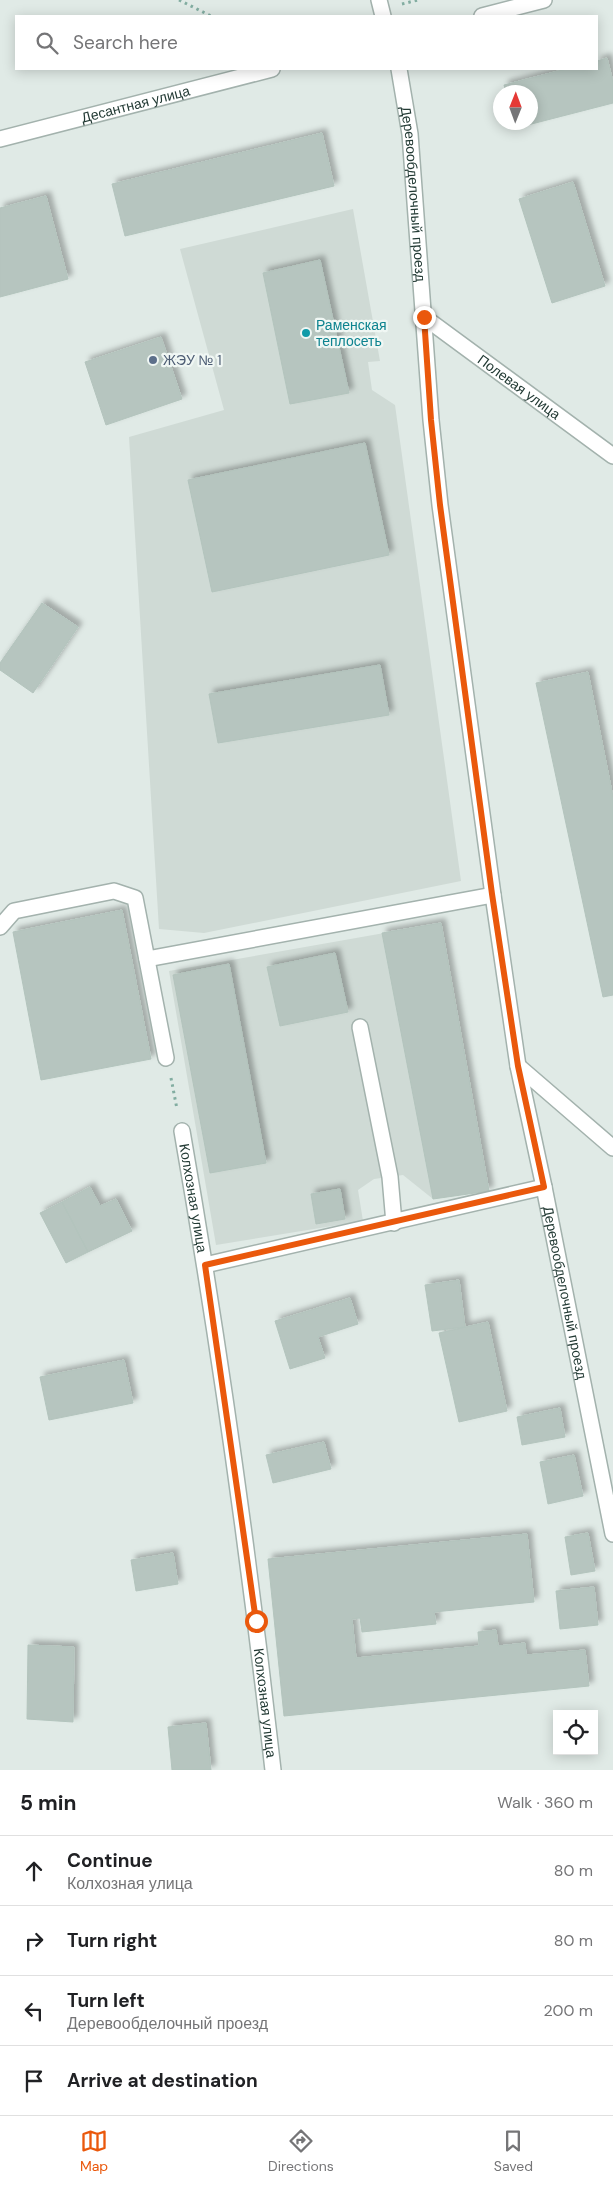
<!DOCTYPE html>
<html lang="en">
<head>
<meta charset="utf-8">
<style>
	body { margin:0; font-family:"DM Sans",sans-serif; background:#f6f6f6; color:#202124 }
	.controls { position:absolute; right:15px; bottom:15px; display:grid; overflow:hidden; border-radius:0px; box-shadow:0 2px 12px #0003 }
	.controls button { width:45px; height:45px; display:grid; place-items:center; padding:0; border:0; border-bottom:1px solid #e0e0e0; background:#fff; color:#202124; font:25px sans-serif }
	.compass { position:absolute; left:493px; top:85px; width:45px; height:45px; border-radius:50%; background:#fff; box-shadow:0 2px 12px #0003; rotate:1deg }
	.stop { position:absolute; width:15px; height:15px; margin:-11px; border:4px solid #ea580c; border-radius:50%; background:#fff }
	.stop.end { background:#ea580c; border-color:#fff; box-shadow:0 1px 5px #0008 }
	.list { margin:0; padding:0; list-style:none }
	h2 { display:flex; justify-content:space-between; align-items:center; height:65px; margin:0; padding:0 20px; font-size:21px }
	h2 small { font-size:16px; font-weight:400; color:#757577 }
	.list li { display:grid; grid-template-columns:32px 1fr auto; gap:15px; align-items:center; box-sizing:border-box; height:70px; padding:0 20px; border-top:1px solid #e0e0e0 }
	.list b { display:block; font-size:19px; white-space:nowrap }
	.list p { margin:0; font-size:16px; white-space:nowrap; color:#757577 }
	.list em { font-size:16px; font-style:normal; color:#757577 }
	.icon { flex:none; width:28px; height:28px; fill:none; stroke:currentColor; stroke-width:2; stroke-linecap:round; stroke-linejoin:round }
	.map { position:relative; flex:none; width:613px; height:1770px; overflow:hidden }
	.search { position:absolute; background:#fff; box-shadow:0 2px 12px #0003; left:15px; right:15px; top:15px; height:55px; display:flex; align-items:center; gap:12px; box-sizing:border-box; padding:0 18px; border-radius:0px; color:#757577; font-size:19px }
	.sheet { height:345px; background:#fff }
	nav { display:flex; justify-content:space-around; align-items:center; box-sizing:border-box; height:70px; border-top:1px solid #e0e0e0; background:#fff; font-size:14px; color:#757577 }
	nav a { display:grid; justify-items:center; gap:2px }
	nav .on { color:#ea580c }
	.map>svg:first-child { display:block }
	.built { fill:#cfdad5 }
	.building { fill:#b6c5bf; stroke:#b3c4bd; filter:url(#shadow) }
	.lines { fill:none; stroke-linecap:round; stroke-linejoin:round }
	.minor-casing { stroke:#a3b2ad; stroke-width:18 }
	.path { stroke:#82ada1; stroke-width:3; stroke-dasharray:2.5 4; stroke-linecap:butt }
	.minor { stroke:#fff; stroke-width:15 }
	.route { stroke:#ea580c; stroke-width:6 }
	.culture-dot { fill:#0f9aa8; stroke:#f0f7f4; stroke-width:2 }
	.service-dot { fill:#5c6f8a; stroke:#f0f7f4; stroke-width:2 }
	.labels { text-anchor:middle; stroke-width:4.5; stroke-linejoin:round; paint-order:stroke }
	.street-label { font-size:14px; fill:#223a34; stroke:#f0f7f4 }
	.culture-label { font-size:14px; fill:#0d838f; stroke:#f0f7f4; text-anchor:start }
	.service-label { font-size:14px; fill:#4e5e75; stroke:#f0f7f4; text-anchor:start }
</style>
</head>
<body>
<div class="map">
<svg width="613" height="1770" viewBox="0 0 613 1770">
	<defs>
		<filter id="shadow"><feDropShadow dx="4.5" dy="-4.5" stdDeviation="2.5" flood-color="#0004"/></filter>
	</defs>
	<rect width="100%" height="100%" fill="#e0eae6"/>
	<!-- built -->
	<path class="built" d="M353 209 380 361 368 362 372 390 395 405 461 881 204 933 159 929 129 437 224 410 180 249Z
		M441 923 489 1191 433 1199 403 1175 374 1179 358 1190 363 1221 216 1245 169 971Z"/>
	<!-- building -->
	<path class="building" d="M607 58 613 82V103L516 128 514 122H530V92H506L504 85 566 69H597V61Z
		M322 133 334 186 125 236 112 184Z
		M573 182 605 286 552 303 519 199Z
		M46 196 68 279 0 297V208Z
		M320 260 349 393 290 404 263 273Z
		M161 337 182 399 106 425 85 362Z
		M365 443 389 555 212 592 188 480Z
		M42 603 78 627 33 693 0 670V663Z
		M380 665 389 715 218 743 209 694Z
		M588 672 613 797V995L603 997 536 683Z
		M122 910 151 1059 41 1080 13 932Z
		M441 923 489 1191 433 1199 382 933Z
		M335 953 348 1012 280 1026 267 967Z
		M229 964 266 1163 210 1173 173 975Z
		M90 1187 100 1206 116 1199 132 1231 88 1252 62 1202Z
		M340 1189 345 1219 316 1224 311 1194Z
		M62 1202 88 1252 66 1263 40 1213Z
		M459 1280 465 1327 432 1331 425 1285Z
		M350 1298 358 1324 318 1337 325 1358 290 1369 275 1321Z
		M488 1322 507 1411 459 1422 439 1333Z
		M124 1360 133 1403 49 1420 40 1377Z
		M560 1408 565 1437 522 1445 517 1417Z
		M324 1442 331 1469 273 1483 266 1455Z
		M574 1455 583 1496 548 1504 540 1462Z
		M588 1533 595 1571 571 1575 565 1537Z
		M527 1534 534 1602 434 1612 436 1624 362 1632 360 1618 352 1619 356 1658 479 1646 478 1632 496 1630 498 1646 525 1643 526 1655 585 1650 589 1686 284 1716 268 1559Z
		M173 1553 178 1584 136 1591 131 1560Z
		M594 1587 598 1625 560 1629 556 1591Z
		M28 1645 74 1647 73 1722 27 1719Z
		M206 1723 211 1770H172L168 1727Z"/>
	<g class="lines">
		<!-- minor casing -->
		<g class="minor-casing">
			<g id="minor">
				<path d="M379 0 383 16"/>
				<path d="M482 16 544 0"/>
				<path id="s1" d="M399 69 410 134 431 420 440 505 493 895 518 1066 544 1187 613 1534"/>
				<path id="s2" d="M0 139 272 69"/>
				<path id="s3" d="M424 317 613 456"/>
				<path d="M0 927 14 911 114 891 135 898 166 1058"/>
				<path d="M147 959 493 895"/>
				<path d="M360 1027 390 1177 394 1223"/>
				<path d="M518 1066 613 1148"/>
				<path id="s4" d="M182 1131C219 1343 249 1556 273 1770"/>
				<path d="M205 1265 544 1187"/>
			</g>
		</g>
		<!-- path -->
		<path class="path" d="M179 0 211 16
			M402 4 418 0
			M171 1078 177 1109"/>
		<!-- minor -->
		<use href="#minor" class="minor"/>
	</g>
	<g class="lines">
		<!-- route -->
		<path class="route" d="M256 1621 205 1265 544 1187 518 1066 492 894 440 505 431 420 424 317"/>
	</g>
	<!-- markers -->
	<circle class="culture-dot" cx="306" cy="333" r="5"/>
	<circle class="service-dot" cx="153" cy="360" r="5"/>
	<g class="labels">
		<!-- street labels -->
		<g class="street-label">
			<text dy="5" stroke="none"><textPath href="#s2" startOffset="140">Десантная улица</textPath></text>
			<text dy="5" stroke="none"><textPath href="#s1" startOffset="126">Деревообделочный проезд</textPath></text>
			<text dy="5" stroke="none"><textPath href="#s3" startOffset="118">Полевая улица</textPath></text>
			<text dy="5" stroke="none"><textPath href="#s4" startOffset="68">Колхозная улица</textPath></text>
			<text dy="5" stroke="none"><textPath href="#s1" startOffset="1236">Деревообделочный проезд</textPath></text>
			<text dy="5" stroke="none"><textPath href="#s4" startOffset="578">Колхозная улица</textPath></text>
		</g>
		<!-- culture labels -->
		<g class="culture-label">
			<text x="316" y="330">Раменская<tspan x="316" dy="16">теплосеть</tspan></text>
		</g>
		<!-- service labels -->
		<g class="service-label">
			<text x="163" y="365">ЖЭУ № 1</text>
		</g>
	</g>
</svg>
<div class="controls">
<button><svg class="icon" aria-label="locate" viewBox="0 0 24 24"><circle cx="12" cy="12" r="6"/><path d="M12 2v4M12 18v4M2 12h4M18 12h4"/></svg></button>
</div>
<svg class="compass" viewBox="-18 -18 36 36"><path d="M0-13l5 13h-10z" fill="#e53935"/><path d="M0 13l5-13h-10z" fill="#757577"/></svg>
<div class="stop" style="left:256px;top:1621px"></div>
<div class="stop end" style="left:424px;top:317px"></div>
<div class="search"><svg class="icon" aria-label="search" viewBox="0 0 24 24"><circle cx="10" cy="10" r="6"/><path d="M15 15l6 6"/></svg>Search here</div>
</div>
<section class="sheet">
<h2>5 min<small>Walk · 360 m</small></h2>
<ul class="list">
<li><svg class="icon" aria-label="ahead" viewBox="0 0 24 24"><path d="M12 20V5M6 11l6-6 6 6"/></svg><div><b>Continue</b><p>Колхозная улица</p></div><em>80 m</em></li>
<li><svg class="icon" aria-label="right" viewBox="0 0 24 24"><path d="M7 20v-9h11M14 6l5 5-5 5"/></svg><div><b>Turn right</b></div><em>80 m</em></li>
<li><svg class="icon" aria-label="left" viewBox="0 0 24 24"><path d="M17 20v-9H6M10 6l-5 5 5 5"/></svg><div><b>Turn left</b><p>Деревообделочный проезд</p></div><em>200 m</em></li>
<li><svg class="icon" aria-label="arrive" viewBox="0 0 24 24"><path d="M6 21V4h12l-3 4 3 4H6"/></svg><div><b>Arrive at destination</b></div></li>
</ul>
</section>
<nav>
<a class="on"><svg class="icon" aria-label="map" viewBox="0 0 24 24"><path d="M3 6l6-2 6 2 6-2v14l-6 2-6-2-6 2zM9 4v14M15 6v14"/></svg>Map</a>
<a><svg class="icon" aria-label="directions" viewBox="0 0 24 24"><path d="M12 3l9 9-9 9-9-9zM9 14v-3h6M13 9l2 2-2 2"/></svg>Directions</a>
<a><svg class="icon" aria-label="saved" viewBox="0 0 24 24"><path d="M7 4h10v16l-5-4-5 4z"/></svg>Saved</a>
</nav>
</body>
</html>
